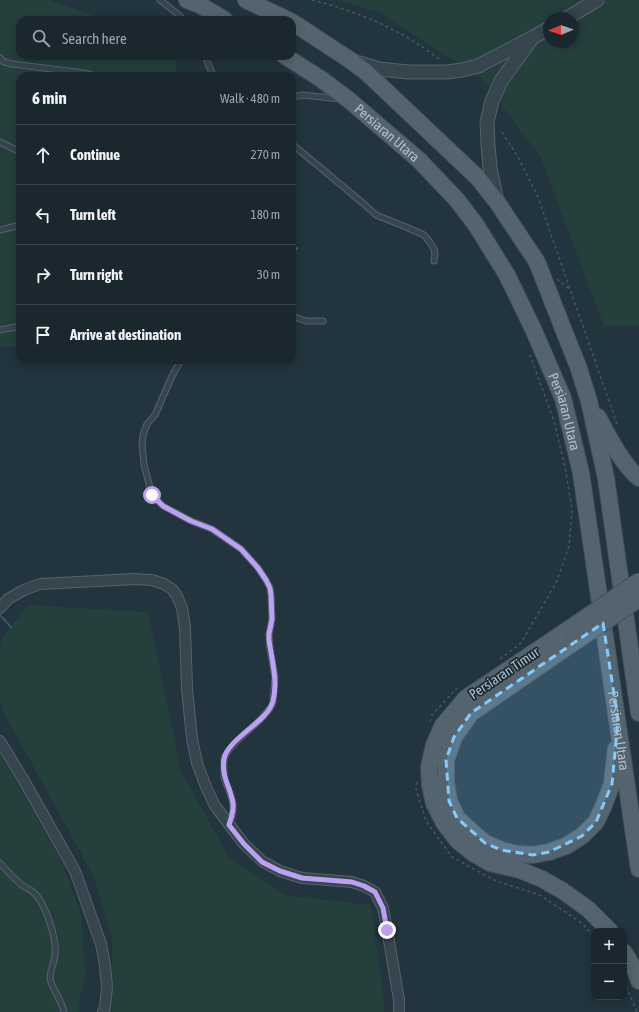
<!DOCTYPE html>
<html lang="en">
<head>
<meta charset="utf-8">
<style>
	body { margin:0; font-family:"Asap Condensed",sans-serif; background:#232f36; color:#f1f3f6 }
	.controls { position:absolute; right:12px; bottom:12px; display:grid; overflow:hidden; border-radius:8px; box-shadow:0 2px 10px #0003 }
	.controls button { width:36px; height:36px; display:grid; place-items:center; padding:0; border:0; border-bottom:1px solid #38444a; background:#1a272e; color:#f1f3f6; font:20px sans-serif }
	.compass { position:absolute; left:543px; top:12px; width:36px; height:36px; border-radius:50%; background:#1a272e; box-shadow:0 2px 10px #0003; rotate:268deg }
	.stop { position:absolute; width:12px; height:12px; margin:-9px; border:3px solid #bca0f2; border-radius:50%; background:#fff }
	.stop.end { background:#bca0f2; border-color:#fff; box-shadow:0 1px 4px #0008 }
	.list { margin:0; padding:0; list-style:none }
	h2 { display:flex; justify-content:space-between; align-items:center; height:52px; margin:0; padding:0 16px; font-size:17px }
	h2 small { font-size:13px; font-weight:400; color:#9fa5aa }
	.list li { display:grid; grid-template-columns:26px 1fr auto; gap:12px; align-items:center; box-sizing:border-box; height:60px; padding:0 16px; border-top:1px solid #38444a }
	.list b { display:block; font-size:15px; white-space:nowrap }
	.list em { font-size:13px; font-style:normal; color:#9fa5aa }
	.icon { flex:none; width:22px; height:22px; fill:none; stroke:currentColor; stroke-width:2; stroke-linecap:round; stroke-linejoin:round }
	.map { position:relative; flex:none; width:639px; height:1012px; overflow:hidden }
	.search { position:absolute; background:#1a272e; box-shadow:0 2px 10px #0003; left:16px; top:16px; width:280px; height:44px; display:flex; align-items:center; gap:10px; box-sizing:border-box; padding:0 14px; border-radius:12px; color:#9fa5aa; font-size:15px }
	.panel { position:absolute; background:#1a272e; box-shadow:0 2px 10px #0003; left:16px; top:72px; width:280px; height:292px; border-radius:12px }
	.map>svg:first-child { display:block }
	.green { fill:#243f3c; fill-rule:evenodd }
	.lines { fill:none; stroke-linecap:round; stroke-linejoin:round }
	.stream { stroke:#345466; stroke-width:2.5 }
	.building { fill:#4a5e69; stroke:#1d2c35 }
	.service-casing { stroke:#54636c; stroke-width:7 }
	.minor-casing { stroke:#54636c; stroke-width:12 }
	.tertiary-casing { stroke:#54636c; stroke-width:15 }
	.primary-casing { stroke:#42515a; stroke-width:18 }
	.path { stroke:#425b58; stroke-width:1.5; stroke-dasharray:3 3; stroke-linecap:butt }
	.service { stroke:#36454e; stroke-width:5 }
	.minor { stroke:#36454e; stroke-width:10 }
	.tertiary { stroke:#36454e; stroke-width:13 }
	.primary { stroke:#54646e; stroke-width:16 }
	.primary-bridge-casing { stroke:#42515a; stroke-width:18; stroke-linecap:butt }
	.primary-bridge { stroke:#54646e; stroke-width:16 }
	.route { stroke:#bca0f2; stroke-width:5 }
	.marked { fill:#81ccfe; fill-opacity:0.2; stroke:#81ccfe; stroke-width:3; stroke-dasharray:8 5; stroke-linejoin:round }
	.labels { text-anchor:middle; stroke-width:3.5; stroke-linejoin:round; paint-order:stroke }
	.street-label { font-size:14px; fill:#b1c0c9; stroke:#1b2a33 }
</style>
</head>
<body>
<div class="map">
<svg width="639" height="1012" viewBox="0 0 639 1012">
	<rect width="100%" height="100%" fill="#22343e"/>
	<!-- green -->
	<path class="green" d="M0 0H50L106 20H20V56H174L177 76H20V346L0 347Z
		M338 0H639V326H604L541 158 481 78 378 12ZM549 18H573V42H549Z
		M28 605 148 612 181 771 229 857 284 895 371 905 385 1011 383 1012H112V937L93 875 5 715 0 700V652L3 637Z
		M0 753 62 862 81 914 85 974 78 1008 80 1012H0Z"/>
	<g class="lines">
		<!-- stream -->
		<path class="stream" d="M0 615 11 627"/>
	</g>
	<!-- building -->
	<path class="building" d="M292 243 299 248 292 257Z"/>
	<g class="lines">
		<!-- service casing -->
		<g class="service-casing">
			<path id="service" d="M160 0 179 15 183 20
				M205 56 212 73V76
				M0 58 4 62 12 64 84 73 95 76
				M292 97 303 95 340 99
				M0 142 16 150 20 151
				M292 144 364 204 376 215 406 227 424 235 429 241 434 249 435 254 434 261
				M0 230 20 225
				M292 316 306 321H323
				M0 330 20 326
				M181 360 172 376 155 415 147 424 143 435 142 444 144 465 152 495 163 506 191 521 212 529 241 549 258 568 266 580 270 588 271 595 272 619 269 634 270 649 275 678 273 702 271 707 261 719 237 741 228 751 224 758V778L230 793 233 803V811L230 824
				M0 863C7 871 14 879 22 885 27 889 33 890 37 896 46 907 57 939 55 954 55 962 50 970 50 978 51 987 62 1001 64 1012"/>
		</g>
		<!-- minor casing -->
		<g class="minor-casing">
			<path id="minor" d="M0 608 8 599 24 590 40 584 135 579 152 580 164 584 172 589 177 596 182 608 185 628 187 688 192 739 197 763 206 787 215 806 244 844 262 861 280 871 302 878 352 882 364 886 375 892 383 908 387 929 399 1000V1012
				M0 741 23 779 75 871 101 944 105 965 107 987 105 1007 103 1012"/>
		</g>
		<!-- tertiary casing -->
		<g class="tertiary-casing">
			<path id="tertiary" d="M567 18 597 0
				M356 62 379 69 408 72H447L462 70 478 66 532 38 549 28
				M497 201 490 168 488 145 487 122 492 101 501 81 530 41"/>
		</g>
		<!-- primary casing -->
		<g class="primary-casing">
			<g id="primary">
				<path d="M187 0 200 5 225 20"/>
				<path d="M246 0 288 20"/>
				<path d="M292 22 350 60 366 72 478 178 497 202 537 262 564 331 578 366 589 401 606 478 639 713"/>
				<path id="s1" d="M285 56 321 79 349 100 419 160 457 200 476 225 507 275 534 331 563 398 581 473 639 869"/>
				<path d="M598 417C609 437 621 463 639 478"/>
				<path d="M569 629 466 698 443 725 434 745 429 767 430 785 434 803 444 823 458 841 473 853 490 863 520 870 542 879 563 891 588 909 610 931"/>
				<path d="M570 645 471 713 454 737 446 760V782L449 801 457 818 471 831 485 843 501 850 516 854 533 855 549 852 566 846 582 836 596 822 604 805 612 784 616 749"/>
				<path d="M624 952 636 972 639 981"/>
			</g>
		</g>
		<!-- path -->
		<path class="path" d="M312 0C357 11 402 30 439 59
			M502 132 518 157 538 197 618 427
			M557 279 569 289
			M500 659 521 643 557 581 569 546 572 509 565 467 554 421 530 355
			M430 722 432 715 457 688
			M417 782 416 789 426 821 452 857 496 881 540 895 583 924 594 937
			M624 981 637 1012"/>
		<!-- service -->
		<use href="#service" class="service"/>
		<!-- minor -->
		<use href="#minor" class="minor"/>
		<!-- tertiary -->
		<use href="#tertiary" class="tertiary"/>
		<!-- primary -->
		<use href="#primary" class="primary"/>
		<!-- primary-bridge casing -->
		<g class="primary-bridge-casing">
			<path id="primary-bridge" d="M569 629 639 581
				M570 645 639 599"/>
		</g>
		<!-- primary-bridge -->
		<use href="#primary-bridge" class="primary-bridge"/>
	</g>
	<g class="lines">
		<!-- route -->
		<path class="route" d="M152 495 163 506 191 521 212 529 241 549 258 568 266 580 270 588 271 595 272 619 269 634V640C272 661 278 681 273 701 268 722 228 738 224 759 221 777 231 788 233 804 234 811 231 818 229 825L244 844 262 862 280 871 302 878 352 882 364 886 375 892 383 908 387 930"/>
	</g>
	<!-- marked area -->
	<path class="marked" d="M603 623 618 720 612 784 596 822 582 836 549 852 533 855 501 850 485 843 457 818 449 801 446 760 454 737 471 713Z"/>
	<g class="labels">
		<!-- street labels -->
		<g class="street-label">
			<text dy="5" stroke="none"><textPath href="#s1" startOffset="128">Persiaran Utara</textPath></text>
			<text dy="5" stroke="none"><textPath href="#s1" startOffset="464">Persiaran Utara</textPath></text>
			<text transform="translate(504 673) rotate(-34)" y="5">Persiaran Timur</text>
			<text dy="5" stroke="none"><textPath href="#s1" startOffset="788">Persiaran Utara</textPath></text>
		</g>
	</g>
</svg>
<div class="controls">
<button>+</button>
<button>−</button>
</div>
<svg class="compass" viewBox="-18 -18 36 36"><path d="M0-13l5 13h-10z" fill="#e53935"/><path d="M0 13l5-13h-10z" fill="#9fa5aa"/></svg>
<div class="stop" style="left:152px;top:495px"></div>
<div class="stop end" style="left:387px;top:930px"></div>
<div class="search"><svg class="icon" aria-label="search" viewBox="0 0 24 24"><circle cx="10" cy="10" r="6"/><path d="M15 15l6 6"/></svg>Search here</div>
<section class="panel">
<h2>6 min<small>Walk · 480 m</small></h2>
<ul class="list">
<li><svg class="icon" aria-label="ahead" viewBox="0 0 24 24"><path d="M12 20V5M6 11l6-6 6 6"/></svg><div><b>Continue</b></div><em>270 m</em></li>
<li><svg class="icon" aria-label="left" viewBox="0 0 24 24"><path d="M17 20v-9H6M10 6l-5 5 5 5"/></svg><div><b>Turn left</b></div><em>180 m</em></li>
<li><svg class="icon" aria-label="right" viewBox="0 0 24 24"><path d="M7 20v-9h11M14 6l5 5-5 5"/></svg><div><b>Turn right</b></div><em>30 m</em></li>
<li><svg class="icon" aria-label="arrive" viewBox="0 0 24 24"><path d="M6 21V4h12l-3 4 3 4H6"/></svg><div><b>Arrive at destination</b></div></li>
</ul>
</section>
</div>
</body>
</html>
